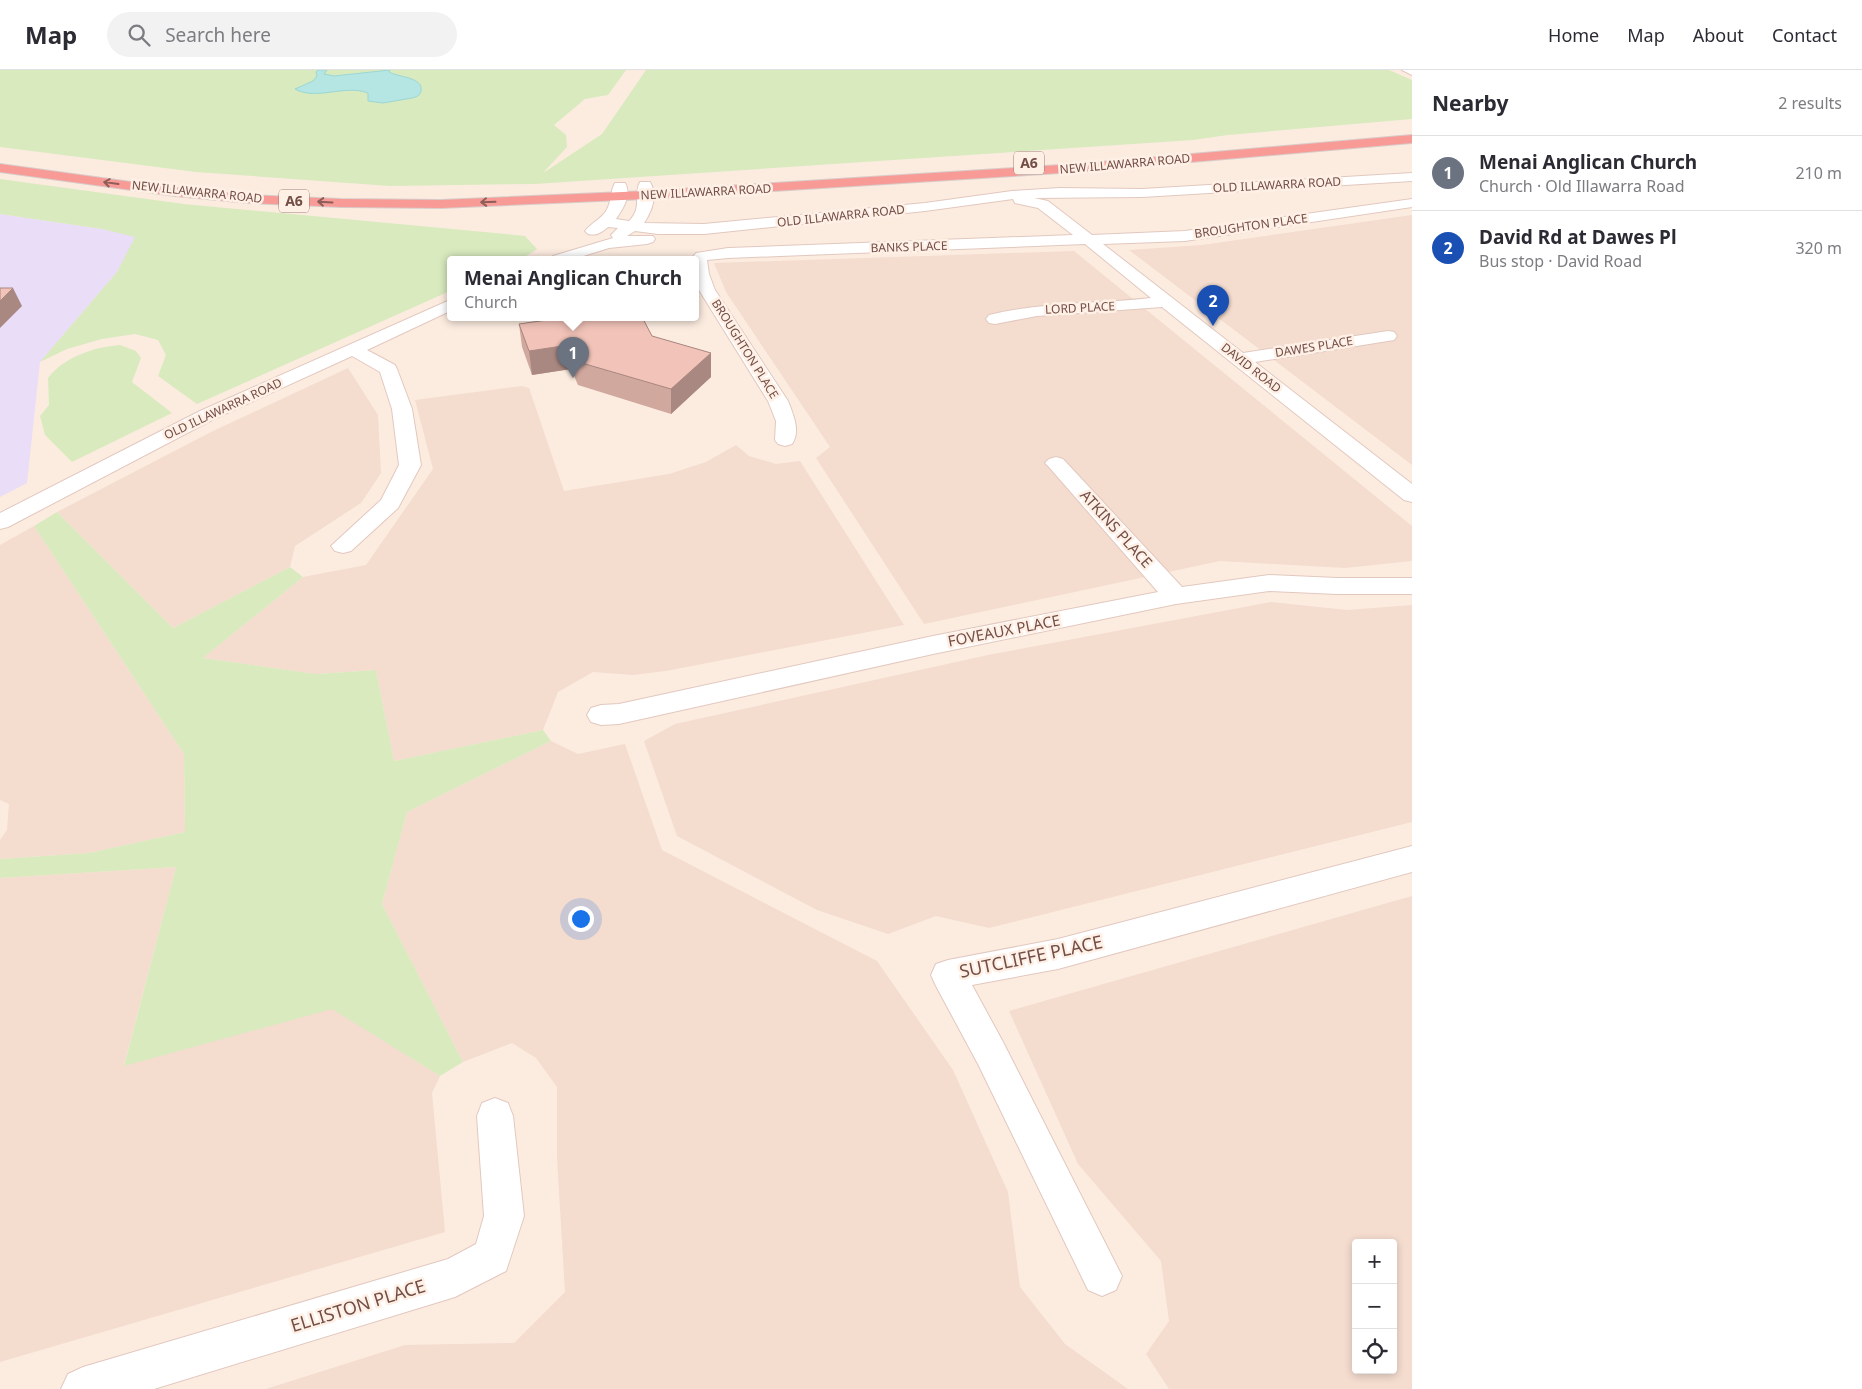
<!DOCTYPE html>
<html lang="en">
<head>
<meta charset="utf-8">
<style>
	body { margin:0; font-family:"Noto Sans",sans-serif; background:#f2f2f3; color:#2b2b33 }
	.controls { position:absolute; right:15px; bottom:15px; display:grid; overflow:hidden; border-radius:5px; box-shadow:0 2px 8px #0003 }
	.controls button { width:45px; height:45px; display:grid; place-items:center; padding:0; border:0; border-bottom:1px solid #e1e1e2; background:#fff; color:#2b2b33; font:25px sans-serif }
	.you { position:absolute; left:580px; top:848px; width:18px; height:18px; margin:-12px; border:4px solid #fff; border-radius:50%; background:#1a73e8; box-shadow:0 0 0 8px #1a73e833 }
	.badge { display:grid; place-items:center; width:32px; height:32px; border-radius:50%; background:#111827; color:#fff; font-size:16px; font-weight:700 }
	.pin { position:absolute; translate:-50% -41px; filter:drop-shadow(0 1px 2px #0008) }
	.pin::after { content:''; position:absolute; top:26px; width:18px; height:15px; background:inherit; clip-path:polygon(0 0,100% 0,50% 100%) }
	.popup { position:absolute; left:447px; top:186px; width:252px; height:65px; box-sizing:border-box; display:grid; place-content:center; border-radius:5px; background:#fff; filter:drop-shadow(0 1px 4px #0005); font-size:16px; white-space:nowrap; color:#7c7c81 }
	.popup b { font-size:19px; color:#2b2b33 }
	.popup::after { content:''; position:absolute; left:50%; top:100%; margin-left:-10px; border:10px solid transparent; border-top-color:#fff }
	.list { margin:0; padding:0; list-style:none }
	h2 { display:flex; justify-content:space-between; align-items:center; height:65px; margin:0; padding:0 20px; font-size:21px }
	h2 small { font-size:16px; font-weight:400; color:#7c7c81 }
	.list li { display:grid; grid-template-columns:32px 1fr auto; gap:15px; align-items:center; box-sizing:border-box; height:75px; padding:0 20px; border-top:1px solid #e1e1e2 }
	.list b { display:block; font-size:19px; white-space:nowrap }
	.list p { margin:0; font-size:16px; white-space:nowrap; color:#7c7c81 }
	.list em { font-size:16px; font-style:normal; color:#7c7c81 }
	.icon { flex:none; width:28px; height:28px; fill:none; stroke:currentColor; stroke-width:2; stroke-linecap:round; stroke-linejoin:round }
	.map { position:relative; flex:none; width:1412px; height:1319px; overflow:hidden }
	header { display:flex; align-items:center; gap:30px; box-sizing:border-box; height:70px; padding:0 25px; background:#fff; border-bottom:1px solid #e1e1e2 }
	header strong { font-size:24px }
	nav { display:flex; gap:28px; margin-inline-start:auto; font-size:18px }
	.search { width:350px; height:45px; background:#f2f2f3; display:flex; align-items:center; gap:12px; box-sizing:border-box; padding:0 18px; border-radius:28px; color:#7c7c81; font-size:19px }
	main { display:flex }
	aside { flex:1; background:#fff }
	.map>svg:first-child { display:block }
	.residential { fill:#f4dccf; fill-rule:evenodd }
	.education { fill:#e9ddf8 }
	.green { fill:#d9eabf }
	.water { fill:#b5e6e3; stroke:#9bd7d4 }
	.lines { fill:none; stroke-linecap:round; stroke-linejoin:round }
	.minor-casing { stroke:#e2c8bf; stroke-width:2 }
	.highway-casing { stroke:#d8cdcb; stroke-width:2 }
	.minor { fill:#fff; fill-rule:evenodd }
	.highway { fill:#f89b96; fill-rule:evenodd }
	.wall { fill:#d0a89e }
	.shaded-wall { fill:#a98881 }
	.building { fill:#f2c3b8; stroke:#a98881 }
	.oneway { stroke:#8e5d57 }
	.labels { text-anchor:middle; stroke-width:5; stroke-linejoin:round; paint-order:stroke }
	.far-street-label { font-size:12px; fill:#734e47; stroke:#fff0e6 }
	.shield { fill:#fff0e6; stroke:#9d7f77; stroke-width:1 }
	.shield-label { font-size:14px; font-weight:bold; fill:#734e47 }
	.street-label { font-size:15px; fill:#734e47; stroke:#fff0e6 }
	.near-street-label { font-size:18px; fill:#734e47; stroke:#fff0e6 }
</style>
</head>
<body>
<header>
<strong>Map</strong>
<div class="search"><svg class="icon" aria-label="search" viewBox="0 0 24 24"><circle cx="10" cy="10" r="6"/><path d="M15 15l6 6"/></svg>Search here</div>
<nav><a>Home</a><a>Map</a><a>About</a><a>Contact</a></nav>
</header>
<main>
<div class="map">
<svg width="1412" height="1319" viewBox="0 0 1412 1319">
	<rect width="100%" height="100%" fill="#fcece0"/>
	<!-- residential -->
	<path class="residential" d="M1412 145V395L1129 180 1202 175Z
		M1074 181 1412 456V491L1345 498 1220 491 924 554 816 388 830 377 726 222 714 193Z
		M348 298 378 345 381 403 361 433 295 476 290 497 173 558 57 442 211 362Z
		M522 316 529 318 564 421 669 404 706 392 736 375 749 386 776 394 800 391 904 555 666 601 633 605 593 602 558 622 543 660 394 691 376 600 316 604 203 588 303 507 366 495 433 399 415 330Z
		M34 456 184 684 185 762 89 783 0 789V770L7 760 9 734 0 730V475Z
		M1271 532 1347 540 1412 535V752L989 858 936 846 888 864 817 840 677 766 644 671 675 654 988 585Z
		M551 671 578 684 625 674 662 780 877 891 953 1000 1008 1122 1020 1217 1065 1274 1128 1319H266L405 1275 514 1273 565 1222 557 1088V1017L536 988 512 973 463 992 382 834 407 742Z
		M176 797 124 995 332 938 440 1006 432 1023 445 1162 0 1292V808Z
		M1412 826V1319H1169L1146 1284 1169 1251 1161 1191 1078 1094 1009 941ZM1356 1173H1393V1300H1356Z"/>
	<!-- education -->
	<path class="education" d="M0 144 102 159 136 166 117 202 40 292 27 413 0 427Z"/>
	<!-- green -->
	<path class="green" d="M0 0H626L608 25 585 29 554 55 566 65 567 77 543 103 602 64 646 0H1389L1412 10V49L1228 65 1193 70 535 114 390 116 196 102 0 77Z
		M0 109 184 134 506 164 525 166 537 179 522 189H450V221L197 334 158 306 166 285 158 270 135 264 102 269 67 279 40 292 117 202 135 167 102 159 0 144Z
		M120 275 136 281 141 288 132 312 172 343 72 392 45 365 40 346 49 335 48 308C64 287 94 277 120 275Z
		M57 442 173 558 290 497 303 507 203 588 316 604 376 600 394 691 543 660 551 671 407 742 382 834 463 992 440 1006 332 939 124 996 176 797 0 808V789L89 783 185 762 184 684 34 456Z"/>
	<!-- water -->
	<path class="water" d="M318 0H327L324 4 334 6 390 0 389 2C397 7 424 7 421 21 420 26 416 27 412 28L383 33 368 31V23C345 14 316 31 295 19L313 11 317 6 316 2Z"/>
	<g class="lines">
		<!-- minor casing -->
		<g class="minor-casing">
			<path id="minor" d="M1402 0H1412V5Z
				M1412 103V111L1142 127 1034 128 1048 131 1092 165 1185 161 1412 129V137L1185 171 1103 174 1243 283 1388 261 1394 262 1397 266 1394 270 1388 271 1255 292 1412 414V432L1404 430 1162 237 1037 246 995 254 989 253 986 249 989 245C1042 232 1097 234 1151 228L1085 174 728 188 707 190 709 204 715 220 788 331C793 344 801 361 792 374L785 376 778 374 775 370 776 351 768 331 699 220 696 212V189H691L696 183 728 178 1073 165 1038 138 1015 133 1013 129 925 141 704 164H658L635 161 627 166H653L655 169 653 172 647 174 609 178 574 189H551L553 186 613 168 611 165 618 158 608 157C601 163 596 166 588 164L585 161C591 153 601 149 606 141 612 132 610 121 615 113H625C632 125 623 139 616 149L629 151C643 137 633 125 640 112H650C658 125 652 141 644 153L704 154 925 133 1012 121 1060 118 1142 119Z
				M450 230V241L367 280 395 295 397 299 412 339 421 395 398 438 351 481 343 483 335 481 331 476 381 430 399 395 392 339 380 302 352 286 214 349 8 457 0 459V443L200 341Z
				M1056 387 1063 389 1182 517 1269 505 1337 508H1412V524H1337L1269 521 1176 534 933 584 619 654 601 655 591 652 587 645 591 638 601 635 619 634 933 566 1158 522 1049 397 1045 393 1049 389Z
				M1412 776V802L1058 899 972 915 1003 972 1122 1206 1116 1220 1102 1226 1088 1220 979 996 936 916 931 905 936 894 948 890 1058 869Z
				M495 1028 508 1033 513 1046 524 1146 506 1201 455 1227 154 1319H61L68 1304 83 1297 448 1189 476 1174 484 1146 477 1046 482 1033Z"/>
		</g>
		<!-- highway casing -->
		<g class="highway-casing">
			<path id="highway" d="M1412 65V73L1076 102 646 129 441 138 341 137 249 133 175 126 0 102V94L175 118 249 125 341 129 441 130 646 121 1076 94Z"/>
		</g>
		<!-- minor -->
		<use href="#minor" class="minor"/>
		<!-- highway -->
		<use href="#highway" class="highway"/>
	</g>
	<!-- wall -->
	<path class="wall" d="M551 247H642L652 266 711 283V307L671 344 578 315 571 299 532 305 522 277 519 254 551 249Z"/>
	<!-- shaded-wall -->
	<path class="shaded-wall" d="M13 218 22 236 0 258V231Z
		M569 275 571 299 532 305 529 281Z
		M711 283V307L671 344V319Z"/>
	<!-- building -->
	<path class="building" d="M0 218H13L0 231Z
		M553 247H642L652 266 711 283 671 319 575 291 569 275 529 281 519 254 554 249Z"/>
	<!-- one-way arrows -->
	<defs><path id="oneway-shaft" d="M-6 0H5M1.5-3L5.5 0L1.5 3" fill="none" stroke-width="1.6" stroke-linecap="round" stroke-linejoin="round" transform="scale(1.25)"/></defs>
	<g class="oneway">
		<use href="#oneway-shaft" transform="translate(111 113) rotate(-172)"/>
		<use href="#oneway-shaft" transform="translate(325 132) rotate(-177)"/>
		<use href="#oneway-shaft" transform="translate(488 132) rotate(178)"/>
	</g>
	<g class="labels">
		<!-- far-street labels -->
		<g class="far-street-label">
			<text transform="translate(1125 94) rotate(-5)" y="4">NEW ILLAWARRA ROAD</text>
			<text transform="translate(1277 115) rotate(-3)" y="4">OLD ILLAWARRA ROAD</text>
			<text transform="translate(197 122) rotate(6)" y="4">NEW ILLAWARRA ROAD</text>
			<text transform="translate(706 122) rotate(-3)" y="4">NEW ILLAWARRA ROAD</text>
			<text transform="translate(841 146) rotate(-6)" y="4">OLD ILLAWARRA ROAD</text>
			<text transform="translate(1251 156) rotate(-8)" y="4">BROUGHTON PLACE</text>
			<text transform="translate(909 177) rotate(-2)" y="4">BANKS PLACE</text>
			<text transform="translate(1080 238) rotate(-3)" y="4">LORD PLACE</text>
			<text transform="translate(1314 277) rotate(-9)" y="4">DAWES PLACE</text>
			<text transform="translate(745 279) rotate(58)" y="4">BROUGHTON PLACE</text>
			<text transform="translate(1251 298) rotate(38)" y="4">DAVID ROAD</text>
			<text transform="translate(223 339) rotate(-25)" y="4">OLD ILLAWARRA ROAD</text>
		</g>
		<!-- shield labels -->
		<g class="shield">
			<rect x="1014" y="81.5" width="30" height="23" rx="4"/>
			<rect x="279" y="119.5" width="30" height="23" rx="4"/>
		</g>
		<g class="shield-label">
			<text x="1029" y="98">A6</text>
			<text x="294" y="136">A6</text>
		</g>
		<!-- street labels -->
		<g class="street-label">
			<text transform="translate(1116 459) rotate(48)" y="5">ATKINS PLACE</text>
			<text transform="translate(1004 561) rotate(-11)" y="5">FOVEAUX PLACE</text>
		</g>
		<!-- near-street labels -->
		<g class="near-street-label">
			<text transform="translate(1031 887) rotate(-12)" y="6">SUTCLIFFE PLACE</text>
			<text transform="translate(358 1236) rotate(-17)" y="6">ELLISTON PLACE</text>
		</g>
	</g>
</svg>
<div class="controls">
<button>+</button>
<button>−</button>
<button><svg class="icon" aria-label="locate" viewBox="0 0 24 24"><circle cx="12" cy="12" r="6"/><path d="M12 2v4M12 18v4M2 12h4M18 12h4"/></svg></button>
</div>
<div class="you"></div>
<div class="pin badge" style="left:573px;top:308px;background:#6b7280">1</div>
<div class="popup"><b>Menai Anglican Church</b>Church</div>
<div class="pin badge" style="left:1213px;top:256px;background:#1a4fb4">2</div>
</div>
<aside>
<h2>Nearby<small>2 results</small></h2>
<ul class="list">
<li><span class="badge" style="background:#6b7280">1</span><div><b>Menai Anglican Church</b><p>Church · Old Illawarra Road</p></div><em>210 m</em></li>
<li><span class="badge" style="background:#1a4fb4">2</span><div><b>David Rd at Dawes Pl</b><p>Bus stop · David Road</p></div><em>320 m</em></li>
</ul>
</aside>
</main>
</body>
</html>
